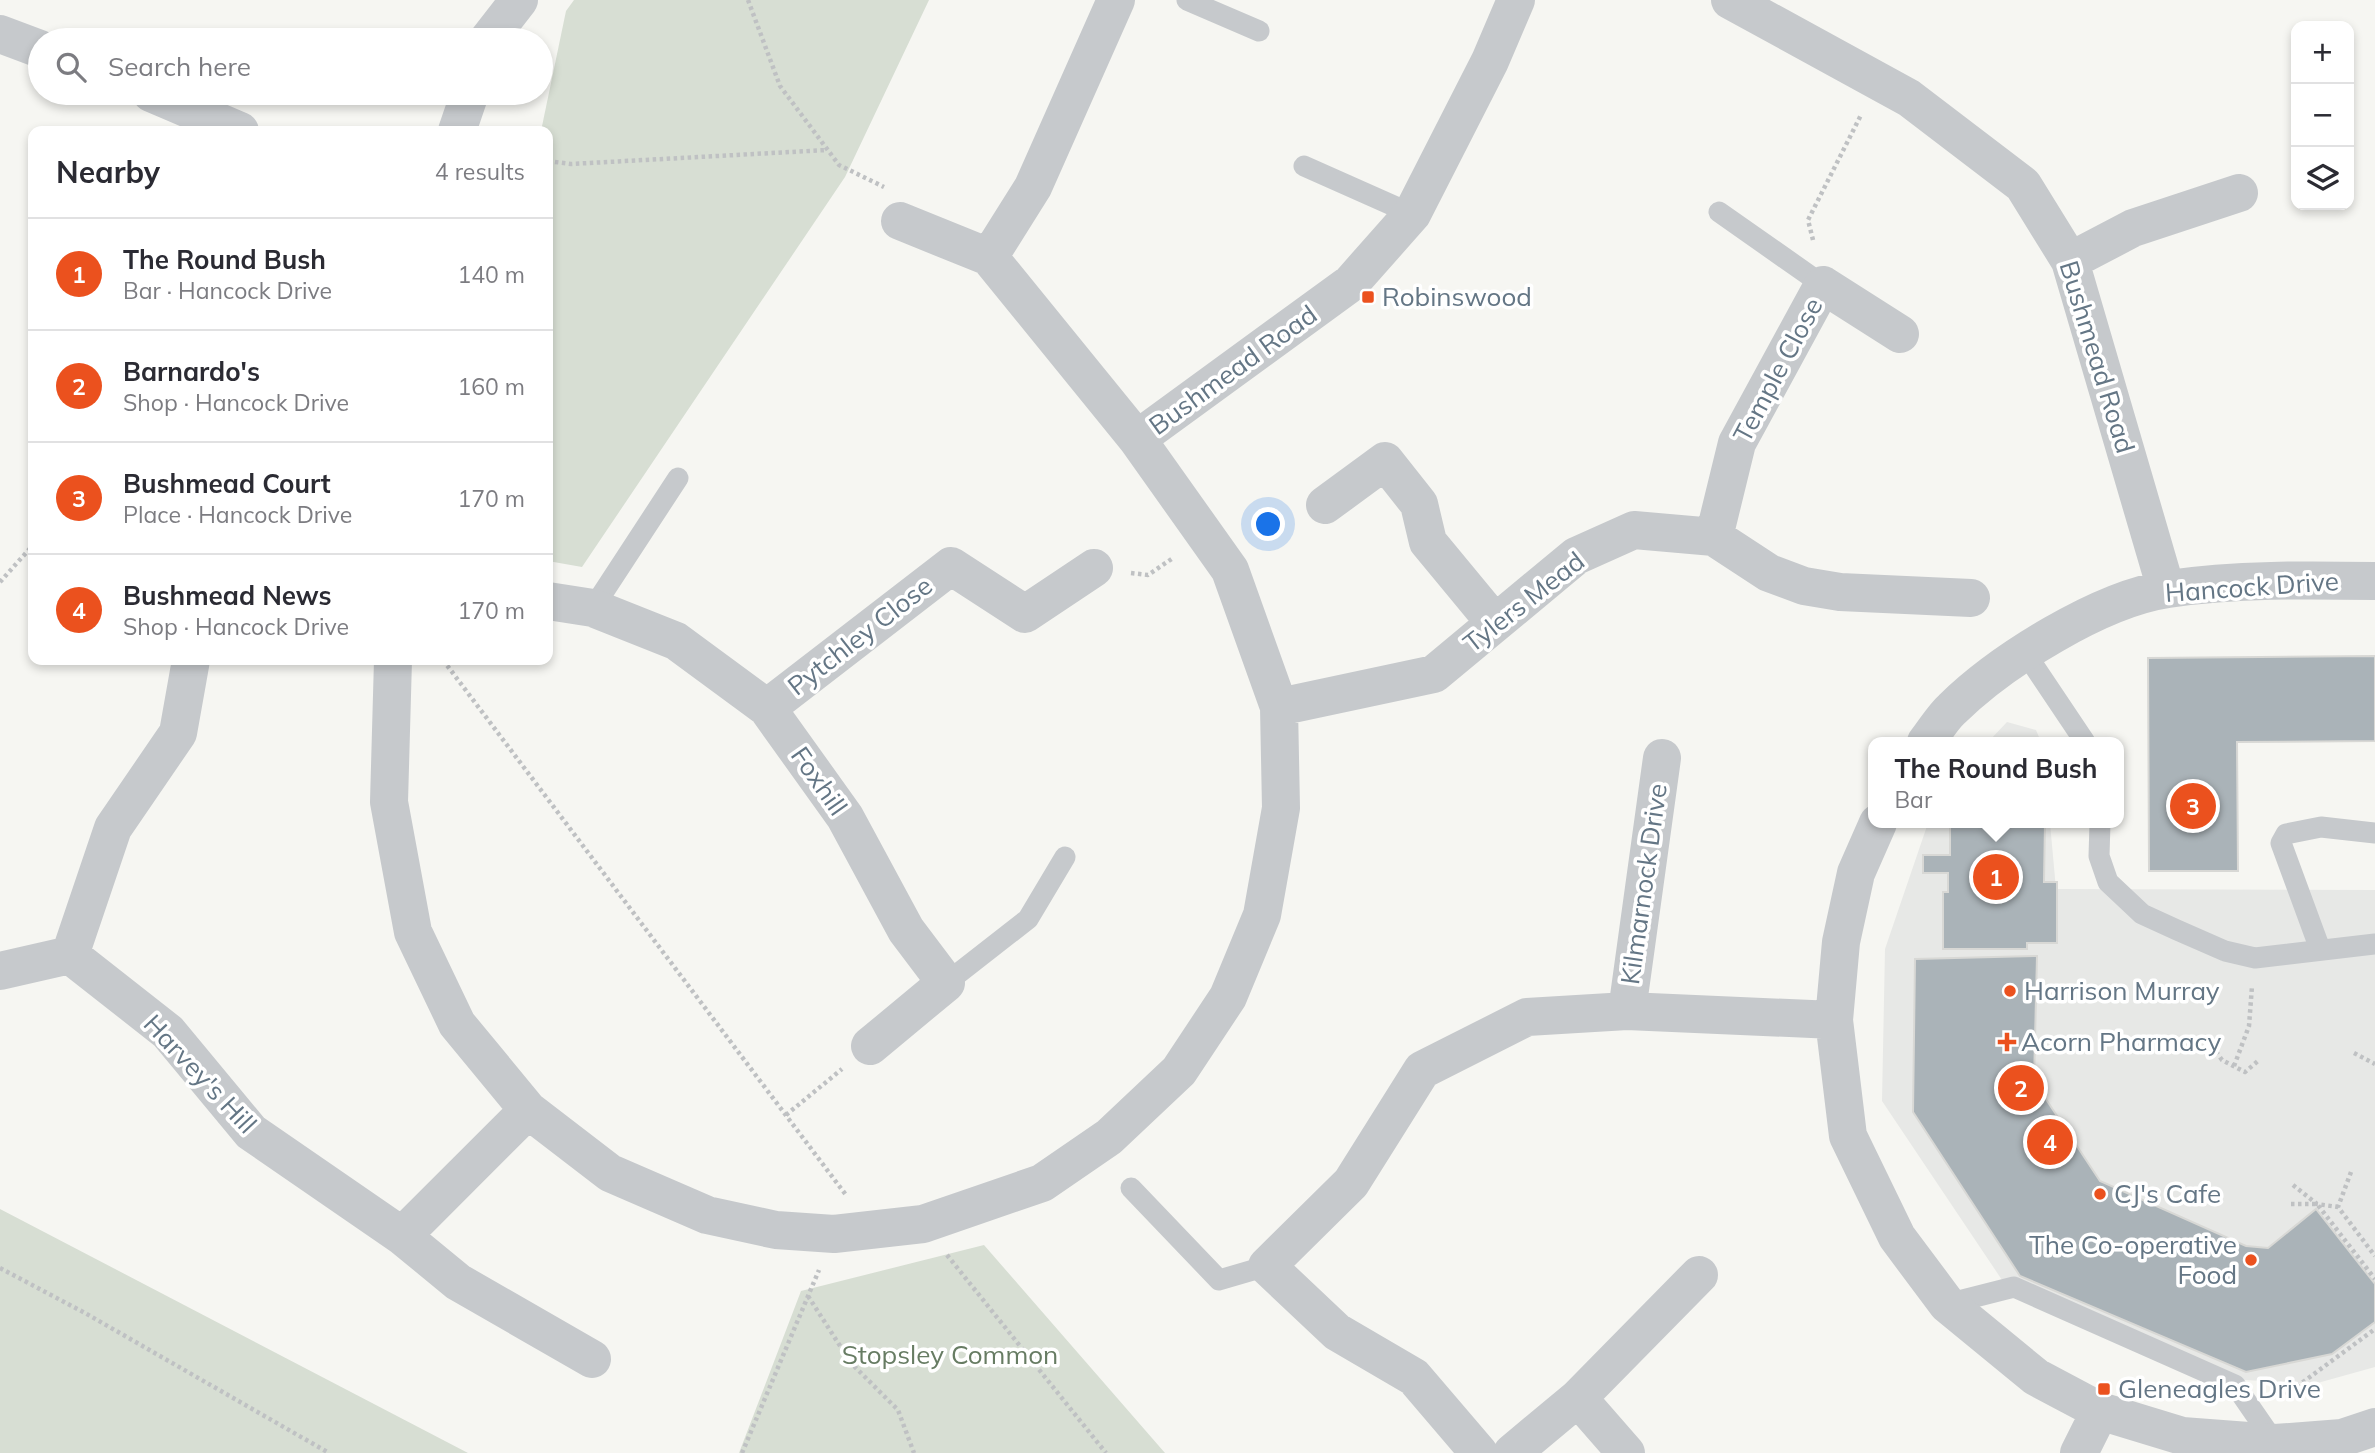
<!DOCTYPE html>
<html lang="en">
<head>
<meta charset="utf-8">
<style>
	body { margin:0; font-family:Mulish,sans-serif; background:#f7f7f7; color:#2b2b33 }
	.controls { position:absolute; right:21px; top:21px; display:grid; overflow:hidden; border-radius:14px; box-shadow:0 4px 10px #0003 }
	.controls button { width:63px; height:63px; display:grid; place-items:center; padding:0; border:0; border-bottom:2px solid #e1e1e2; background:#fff; color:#2b2b33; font:35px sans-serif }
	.you { position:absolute; left:1269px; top:525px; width:24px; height:24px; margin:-18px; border:5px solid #fff; border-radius:50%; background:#1a73e8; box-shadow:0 0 0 10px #1a73e833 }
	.badge { display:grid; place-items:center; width:46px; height:46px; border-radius:50%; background:#eb511e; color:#fff; font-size:23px; font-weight:700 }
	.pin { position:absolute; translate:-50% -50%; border:4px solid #fff; box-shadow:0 2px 7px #0006 }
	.popup { position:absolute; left:1868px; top:737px; width:256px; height:91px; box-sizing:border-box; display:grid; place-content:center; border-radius:14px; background:#fff; filter:drop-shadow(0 2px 5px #0005); font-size:23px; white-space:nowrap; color:#7c7c81 }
	.popup b { font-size:26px; color:#2b2b33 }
	.popup::after { content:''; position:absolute; left:50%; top:100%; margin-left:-14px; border:14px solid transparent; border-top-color:#fff }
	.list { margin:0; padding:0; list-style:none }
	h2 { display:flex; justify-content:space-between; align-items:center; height:91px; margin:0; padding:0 28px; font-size:30px }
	h2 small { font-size:23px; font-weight:400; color:#7c7c81 }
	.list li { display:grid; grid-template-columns:46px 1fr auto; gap:21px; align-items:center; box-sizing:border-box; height:112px; padding:0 28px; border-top:2px solid #e1e1e2 }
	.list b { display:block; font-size:26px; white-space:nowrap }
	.list p { margin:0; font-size:23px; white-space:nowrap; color:#7c7c81 }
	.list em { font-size:23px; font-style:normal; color:#7c7c81 }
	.icon { flex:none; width:38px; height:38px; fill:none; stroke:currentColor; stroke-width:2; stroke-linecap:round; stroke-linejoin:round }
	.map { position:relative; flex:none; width:2375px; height:1453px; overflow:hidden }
	.search { position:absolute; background:#fff; box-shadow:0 4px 10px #0003; left:28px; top:28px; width:525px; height:77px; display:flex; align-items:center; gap:18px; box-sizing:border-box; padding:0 24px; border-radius:38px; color:#7c7c81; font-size:26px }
	.panel { position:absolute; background:#fff; box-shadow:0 4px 10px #0003; left:28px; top:126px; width:525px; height:539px; border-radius:14px }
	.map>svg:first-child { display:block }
	.built { fill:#e7e8e6 }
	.green { fill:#d7ded3 }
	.building { fill:#aab3b8; stroke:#d8d8d5; stroke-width:2 }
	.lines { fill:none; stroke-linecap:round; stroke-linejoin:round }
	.path { stroke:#bfc1c3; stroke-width:4.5; stroke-dasharray:3.5 3.5; stroke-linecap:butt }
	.service { stroke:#c6c9cc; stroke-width:21 }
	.minor { stroke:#c6c9cc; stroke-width:38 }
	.poi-dot { fill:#eb511e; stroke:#fff; stroke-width:2.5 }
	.labels { text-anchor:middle; stroke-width:7; stroke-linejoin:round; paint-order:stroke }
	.poi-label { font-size:26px; fill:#647685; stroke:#fff; text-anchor:start }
	.street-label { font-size:26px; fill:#647685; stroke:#fff }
	.park-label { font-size:26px; fill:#677c63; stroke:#fff }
</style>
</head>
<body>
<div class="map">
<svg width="2375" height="1453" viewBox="0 0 2375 1453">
	<rect width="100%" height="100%" fill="#f6f6f2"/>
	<!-- built -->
	<path class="built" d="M2007 722 2036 730 2041 742H1988Z
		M1928 823H2050L2056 889 2375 890V1367L2314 1384 2228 1379 2002 1280 1882 1101 1885 949Z"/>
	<!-- green -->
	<path class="green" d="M574 0H929L845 177 582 567 548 561V131H541L566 11Z
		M0 1209 468 1453H0Z
		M984 1245 1165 1453H739L801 1291Z"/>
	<!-- building -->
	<path class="building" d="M2375 656V741L2237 742 2238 871H2149L2148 658Z
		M1950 823H2045L2044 882H2057V943H2027V949H1943V892H1948V873H1923V855H1950Z
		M2037 956 2034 1081 2100 1181 2246 1246 2268 1248 2316 1209 2375 1284V1322L2332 1354 2246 1372 2020 1276 1913 1112 1915 959Z"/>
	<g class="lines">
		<!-- path -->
		<path class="path" d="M748 0 780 86 839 165 884 187
			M548 161 571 164 827 150
			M1813 240 1808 220 1861 115
			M1131 573 1148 575 1173 558
			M0 582 33 545
			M443 660 846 1195
			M2208 1040 2222 1060 2245 1072 2258 1061
			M2354 1053 2375 1064
			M2234 1066 2249 1026 2252 986
			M786 1115 842 1069
			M2351 1172 2338 1207 2375 1256
			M2293 1185 2317 1204 2338 1207
			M2291 1204H2317L2375 1279
			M947 1255 1106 1453
			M0 1268 85 1313 329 1453
			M808 1296 851 1363 898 1410 914 1453
			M2280 1399 2375 1329
			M742 1453 819 1270"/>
		<!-- service -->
		<path class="service" d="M1187 0 1259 31
			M1304 166 1412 214
			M1719 212 1823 285
			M593 608 678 478
			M2024 651 2085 742
			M2100 823 2099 856 2108 882 2142 914 2177 930 2225 951 2255 958 2375 944
			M2320 949 2281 843 2286 834 2321 827 2375 833
			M946 983 1028 919 1065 857
			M1131 1188 1219 1280 1267 1266
			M1947 1304 2014 1287 2235 1385 2275 1443"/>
		<!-- minor -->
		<path class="minor" d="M1116 0 1033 187 989 257 1137 439
			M1730 0 1909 98 2023 185 2070 261 2166 589
			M0 34 40 49
			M488 40 519 0
			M151 93 240 131
			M457 131 470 93
			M900 221 989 257
			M2070 261 2133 228 2239 193
			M1325 505 1385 461 1419 504 1428 542 1495 623
			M1714 537 1737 443 1823 285 1900 334
			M548 601 593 608 676 641 767 708 845 817 906 930 946 983 870 1046
			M393 660 389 802 413 932 457 1024 528 1110 610 1173 707 1215 776 1230 834 1234 923 1224 1042 1183 1109 1137 1179 1071 1228 997 1262 915 1281 808 1279 707 1230 570 1137 439 1351 283 1412 214 1490 61 1516 0
			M1279 707 1434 674 1576 556 1634 530 1714 537 1769 573 1804 586 1840 592 1971 598
			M767 708 951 566 1025 614 1094 568
			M1926 742C1935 731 1942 718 1952 709 2001 661 2100 599 2168 589 2236 579 2307 580 2375 581
			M1878 823 1856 873 1841 942 1834 1020 1848 1136 1897 1237 1947 1304 2036 1377 2100 1411 2182 1436 2275 1443 2342 1438 2375 1427
			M70 955 168 1032 251 1132 402 1236 528 1110
			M0 971 70 955 113 828 178 733 191 660
			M1627 1011 1662 758
			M402 1236 458 1282 592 1359
			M1578 1398 1699 1275
			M1479 1453 1414 1377 1337 1332 1267 1266 1351 1183 1422 1070 1527 1017 1627 1011 1834 1020
			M1512 1453 1578 1398 1626 1453
			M2079 1453 2100 1411"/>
	</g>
	<!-- markers -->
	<g class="poi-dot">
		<rect x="1361" y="290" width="14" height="14" rx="3.5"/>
		<circle cx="2010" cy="991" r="7"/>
		<path d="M2003.5 1031.5h7v7h7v7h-7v7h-7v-7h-7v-7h7z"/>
		<circle cx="2100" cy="1194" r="7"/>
		<circle cx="2251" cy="1260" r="7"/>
		<rect x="2097" y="1382" width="14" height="14" rx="3.5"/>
	</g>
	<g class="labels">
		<!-- poi labels -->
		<g class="poi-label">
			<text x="1382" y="306">Robinswood</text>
			<text x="2024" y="1000">Harrison Murray</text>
			<text x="2021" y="1051">Acorn Pharmacy</text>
			<text x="2114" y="1203">CJ's Cafe</text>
			<text x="2237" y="1254" text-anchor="end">The Co-operative<tspan x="2237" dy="30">Food</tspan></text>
			<text x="2118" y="1398">Gleneagles Drive</text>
		</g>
		<!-- street labels -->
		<g class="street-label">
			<text transform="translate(2097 357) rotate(73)" y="9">Bushmead Road</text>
			<text transform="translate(1233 370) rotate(-36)" y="9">Bushmead Road</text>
			<text transform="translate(1778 370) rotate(-62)" y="9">Temple Close</text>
			<text transform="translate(2252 587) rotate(-4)" y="9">Hancock Drive</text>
			<text transform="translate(1524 602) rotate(-38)" y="9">Tylers Mead</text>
			<text transform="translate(860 636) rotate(-38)" y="9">Pytchley Close</text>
			<text transform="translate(819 781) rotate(55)" y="9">Foxhill</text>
			<text transform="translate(1644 884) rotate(-82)" y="9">Kilmarnock Drive</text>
			<text transform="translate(200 1074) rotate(47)" y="9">Harvey's Hill</text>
		</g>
		<!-- park labels -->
		<g class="park-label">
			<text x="950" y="1364">Stopsley Common</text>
		</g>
	</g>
</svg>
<div class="controls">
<button>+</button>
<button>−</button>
<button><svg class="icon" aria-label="layers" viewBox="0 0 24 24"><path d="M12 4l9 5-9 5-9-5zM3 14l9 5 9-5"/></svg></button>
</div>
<div class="you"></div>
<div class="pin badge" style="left:1996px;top:877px">1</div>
<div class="popup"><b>The Round Bush</b>Bar</div>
<div class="pin badge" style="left:2021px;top:1088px">2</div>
<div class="pin badge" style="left:2193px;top:806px">3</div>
<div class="pin badge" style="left:2050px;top:1142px">4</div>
<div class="search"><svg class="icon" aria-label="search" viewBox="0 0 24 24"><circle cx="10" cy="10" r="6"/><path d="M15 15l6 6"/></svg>Search here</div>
<section class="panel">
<h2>Nearby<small>4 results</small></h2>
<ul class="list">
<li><span class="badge">1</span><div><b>The Round Bush</b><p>Bar · Hancock Drive</p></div><em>140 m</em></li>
<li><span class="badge">2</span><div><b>Barnardo's</b><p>Shop · Hancock Drive</p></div><em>160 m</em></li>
<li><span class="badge">3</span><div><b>Bushmead Court</b><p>Place · Hancock Drive</p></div><em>170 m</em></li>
<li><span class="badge">4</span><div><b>Bushmead News</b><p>Shop · Hancock Drive</p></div><em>170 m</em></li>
</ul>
</section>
</div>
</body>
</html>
